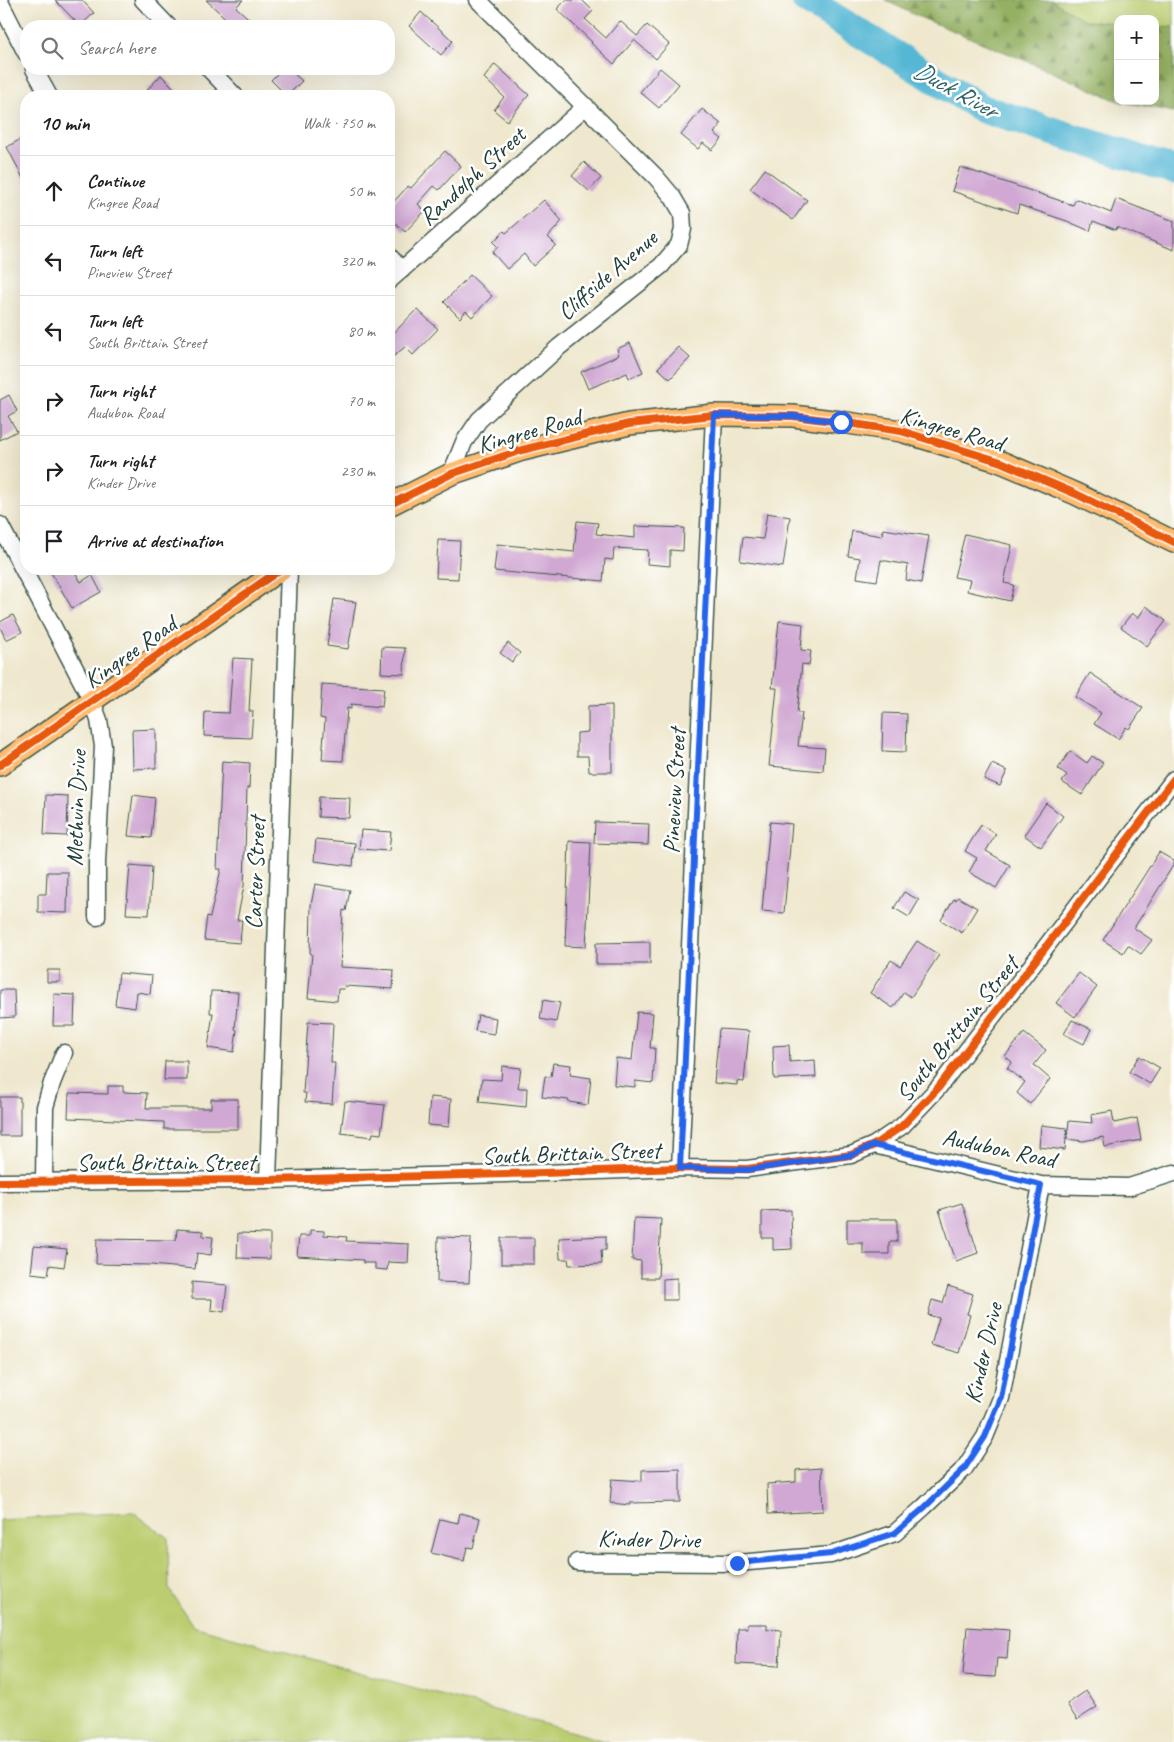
<!DOCTYPE html>
<html lang="en">
<head>
<meta charset="utf-8">
<style>
	body { margin:0; font-family:Caveat,sans-serif; background:#f6f6f6; color:#202124 }
	.controls { position:absolute; right:15px; top:15px; display:grid; overflow:hidden; border-radius:10px; box-shadow:0 5px 20px #0002 }
	.controls button { width:45px; height:45px; display:grid; place-items:center; padding:0; border:0; border-bottom:1px solid #e0e0e0; background:#fff; color:#202124; font:25px sans-serif }
	.stop { position:absolute; width:15px; height:15px; margin:-11px; border:4px solid #2563eb; border-radius:50%; background:#fff }
	.stop.end { background:#2563eb; border-color:#fff; box-shadow:0 1px 5px #0008 }
	.list { margin:0; padding:0; list-style:none }
	h2 { display:flex; justify-content:space-between; align-items:center; height:65px; margin:0; padding:0 20px; font-size:21px }
	h2 small { font-size:16px; font-weight:400; color:#757577 }
	.list li { display:grid; grid-template-columns:32px 1fr auto; gap:15px; align-items:center; box-sizing:border-box; height:70px; padding:0 20px; border-top:1px solid #e0e0e0 }
	.list b { display:block; font-size:19px; white-space:nowrap }
	.list p { margin:0; font-size:16px; white-space:nowrap; color:#757577 }
	.list em { font-size:16px; font-style:normal; color:#757577 }
	.icon { flex:none; width:28px; height:28px; fill:none; stroke:currentColor; stroke-width:2; stroke-linecap:round; stroke-linejoin:round }
	.map { position:relative; flex:none; width:1174px; height:1742px; overflow:hidden }
	.search { position:absolute; background:#fff; box-shadow:0 5px 20px #0002; left:20px; top:20px; width:375px; height:55px; display:flex; align-items:center; gap:12px; box-sizing:border-box; padding:0 18px; border-radius:20px; color:#757577; font-size:19px }
	.panel { position:absolute; background:#fff; box-shadow:0 5px 20px #0002; left:20px; top:90px; width:375px; height:485px; border-radius:20px }
	.map>svg:first-child { display:block }
	.green { fill:#bbcd70; stroke:#6d8552 }
	.forest { fill:url(#forest-firs); stroke:#5a764b }
	.lines { fill:none; stroke-linecap:round; stroke-linejoin:round }
	.river { stroke:#55b7d4; stroke-width:29 }
	.building { fill:#d0a8d3 }
	.minor-casing { stroke:#3e574b; stroke-width:19 }
	.major-casing { stroke:#3e574b; stroke-width:24 }
	.minor { stroke:#fff; stroke-width:16 }
	.major { stroke:#febc70; stroke-width:21 }
	.cycleway-casing { stroke:#fff; stroke-width:11 }
	.cycleway { stroke:#e8590c; stroke-width:8 }
	.route { stroke:#2563eb; stroke-width:6 }
	.labels { text-anchor:middle; stroke-width:5; stroke-linejoin:round; paint-order:stroke }
	.street-label { font-size:24px; fill:#1f3d34; stroke:#fff }
	.water-label { font-size:25px; font-style:italic; fill:#2f6264; stroke:#fff }
</style>
</head>
<body>
<div class="map">
<svg width="1174" height="1742" viewBox="0 0 1174 1742">
	<defs>
		<pattern id="forest-firs" width="22" height="20" patternUnits="userSpaceOnUse" patternTransform="scale(1.25)"><rect width="22" height="20" fill="#94b062"/><path d="M5 1l3.5 6h-7zM16 11l3.5 6h-7z" fill="#789052"/></pattern>
	</defs>
	<rect width="100%" height="100%" fill="#fff"/>
	<filter id="ink" filterUnits="userSpaceOnUse"><feTurbulence type="fractalNoise" baseFrequency=".02" numOctaves="2"/><feDisplacementMap in="SourceGraphic" scale="10" xChannelSelector="R" yChannelSelector="G"/><feConvolveMatrix kernelMatrix="1 2 1 2 8 2 1 2 1" color-interpolation-filters="sRGB"/></filter>
	<filter id="wash" filterUnits="userSpaceOnUse"><feTurbulence type="fractalNoise" baseFrequency=".0096" numOctaves="4" result="noise"/><feDisplacementMap in="SourceGraphic" scale="20" xChannelSelector="R" yChannelSelector="G"/><feGaussianBlur stdDeviation="1.12" result="paint"/><feColorMatrix in="noise" values="0 0 0 0 0 0 0 0 0 0 0 0 0 0 0 0 0 1.4 0 .05"/><feComposite in="paint" operator="in"/></filter>
	<g filter="url(#wash)">
		<rect width="100%" height="100%" fill="#efe8ce"/>
		<!-- green -->
		<path class="green" d="M1051 0H1174V27L1155 26V19H1118V23L1086 21Z
			M133 1512 168 1538 169 1589 193 1626 609 1742H0V1520Z"/>
		<!-- forest -->
		<path class="forest" d="M885 0H1051L1086 21 1118 23V101L1029 62 917 16Z
			M1155 26 1174 27V112L1118 101H1155Z"/>
		<g class="lines">
			<!-- river -->
			<path class="river" d="M806 0 983 109 1174 170"/>
		</g>
		<g id="blocks">
			<!-- building -->
			<path class="building" d="M55 0H82L94 13 80 26Z
				M206 0H243L236 7 257 26H234Z
				M566 0H582L593 11 585 19 606 38 620 21 637 36 647 25 669 44 656 59 634 40 614 64 591 43 592 42 557 9Z
				M421 12 453 41 441 55 409 26Z
				M495 64 529 95 507 121 494 110 504 97 484 78Z
				M660 68 679 84 659 108 640 92Z
				M282 69H289L302 81 287 96 271 80Z
				M161 75 182 96H154L147 90Z
				M702 109 721 124 714 133 722 139 712 150 703 143 698 149 681 135Z
				M26 136V184L7 147Z
				M445 151 461 166 439 190 434 186 418 204 425 211 405 232 389 217V207L408 186 411 188Z
				M584 162 601 178 589 191 572 176Z
				M960 167 1073 205 1076 199 1111 213 1116 199 1174 221V250L1117 227 1116 230 1093 221 1090 231 1067 221 1019 205 1017 213 952 191Z
				M765 169 807 200 793 220 750 189Z
				M544 200 562 221 548 237 556 245 533 266 524 254 507 269 492 252 498 247 493 242 504 231 506 233Z
				M470 275 492 296 472 317 466 311 460 318 444 302Z
				M417 309 438 329 413 355 405 347 389 360V338Z
				M630 343 643 372 629 378 627 373 588 389 581 372 619 355 617 349Z
				M678 347 690 358 670 379 658 368Z
				M9 395 17 411 8 416 17 431 0 440V400Z
				M767 513 790 517 783 567 740 561 743 537 763 539Z
				M577 521 598 523 596 534 635 538V526L684 528 683 551 670 550V566L647 564 648 550 614 548 613 560 605 559 603 581 494 571 497 544 574 552Z
				M883 529 929 536 921 583 906 580 908 565 881 560 877 581 857 578 860 558 848 556 852 531 882 536Z
				M965 534 1012 545 1004 583 1014 585 1010 601 967 591 970 580 954 577Z
				M438 540 460 541 458 579 436 578Z
				M49 569H73L81 582 92 575 101 592 72 608Z
				M334 599 356 602 348 649 327 646Z
				M1146 606 1166 621 1147 646 1121 627 1132 613 1138 618Z
				M13 615 22 632 6 640 0 627V622Z
				M779 621 803 624 801 650 811 651 809 665 802 664 797 713H802L798 746 825 748 823 771 769 766 777 688H772Z
				M508 643 520 653 512 662 500 653Z
				M382 647 405 648 404 674 381 673Z
				M233 658 252 659 249 711H253L251 738 204 736 205 712 229 713Z
				M1090 673 1143 708 1129 729 1126 727 1118 739 1094 724 1101 713 1075 697Z
				M322 684 384 688 382 707 351 704V709L347 708 343 761 322 760 325 719 320 718Z
				M612 705V772H589L588 756H577V733L588 732V706Z
				M883 713 907 714 906 752 882 751Z
				M156 729V768L133 769 132 730Z
				M1070 751 1087 763 1092 756 1103 763 1082 795 1062 782 1067 775 1058 769Z
				M222 761 250 763 249 788H247L244 886 237 920H242L240 943 204 940 207 916 210 917 221 869H217Z
				M992 764 1007 771 1000 786 984 779Z
				M46 795 68 796 67 836 44 835Z
				M133 795 155 798 151 838 128 836Z
				M319 797 350 798 349 818 318 817Z
				M1046 803 1063 816 1041 847 1024 835Z
				M595 822 649 824 648 845 594 843Z
				M770 822 792 824 784 913 762 911Z
				M981 825 996 834 986 851 1010 865 996 888 969 872 977 858 965 851Z
				M361 830 391 832 389 851 359 849Z
				M316 839 355 843 353 866 314 861Z
				M569 841 591 842 586 947 565 946Z
				M1159 852 1174 861V864L1134 928 1152 940 1141 954 1128 945 1123 953 1103 940Z
				M130 865 152 867 149 915 126 914Z
				M47 872H68L67 913 38 912V894H46Z
				M315 884 350 890 346 911 343 910 340 967 394 970 393 989 345 986 344 989H338L337 1001 308 998 312 954 310 953 311 905Z
				M904 892 919 900 909 917 894 908Z
				M958 897 977 908 962 933 941 920 954 899 956 900Z
				M917 941 939 955 911 997 904 992 893 1008 870 993 891 960 900 966Z
				M650 942V964H596V943Z
				M47 970H60V982H47Z
				M119 973 152 976 150 994 137 992 135 1008 115 1005Z
				M1079 973 1097 987 1075 1017 1056 1003Z
				M0 990H14L15 1017 0 1018Z
				M211 991 238 992 235 1029 237 1030 234 1052 208 1048 213 1013H210Z
				M54 994 75 995 74 1026H53Z
				M543 1000 560 1003 556 1022 540 1019Z
				M637 1012 653 1013 650 1048H655L653 1083 635 1081V1087L614 1085 616 1058 632 1060Z
				M478 1015 496 1018 494 1034 475 1031Z
				M1072 1020 1091 1029 1084 1044 1064 1034Z
				M308 1022 333 1023 331 1063H335L332 1104 305 1102 306 1093H303Z
				M719 1029 749 1031 744 1082 737 1081V1085L714 1083Z
				M1024 1033 1046 1050 1034 1065 1050 1079 1030 1104 1017 1093 1025 1082 1007 1068 1012 1062 1005 1056Z
				M789 1045 790 1062 815 1060 816 1077 774 1079 773 1046Z
				M1139 1056 1160 1068 1150 1084 1129 1072Z
				M165 1061H187V1080H164Z
				M553 1063 571 1065 570 1075 591 1078 588 1105 569 1102V1100L542 1097 545 1076 551 1077Z
				M502 1066 521 1068 518 1088H527L526 1107 479 1102 482 1079 501 1080Z
				M108 1086H123V1092L147 1093 146 1108H211V1099H238V1129H164V1122L68 1118 69 1093 108 1094Z
				M0 1097H20V1136H0Z
				M430 1097 451 1099 449 1127 428 1125Z
				M345 1101 385 1105 381 1134 373 1133 372 1137 341 1133Z
				M1112 1111 1114 1123 1137 1118 1141 1140 1105 1147 1103 1137 1083 1141 1067 1139 1069 1121 1092 1123 1091 1115Z
				M1041 1125 1067 1128 1065 1150 1039 1147Z
				M962 1203 978 1253 956 1261 939 1210Z
				M791 1210 792 1249 773 1250V1238H762V1211Z
				M634 1218 661 1219 658 1278H641V1261L632 1260Z
				M847 1219H897V1242H889V1254H863V1243H847Z
				M177 1229 203 1231V1236L213 1237 211 1255 197 1253 195 1269 151 1265 96 1264 97 1239 176 1240Z
				M310 1230 324 1231V1235L347 1237 346 1241 409 1244 408 1263 388 1262 387 1270 375 1269V1263H363V1260L297 1256 299 1236H310Z
				M238 1233 270 1234V1259L237 1258Z
				M606 1236V1250H601L602 1264 569 1265 568 1259H560L559 1238Z
				M438 1237 471 1238 469 1283 437 1282Z
				M501 1238H534V1264H501Z
				M34 1246 67 1249 64 1267 50 1265 48 1275 31 1273Z
				M677 1278V1300H663V1279Z
				M192 1282 227 1285 224 1312 211 1310 212 1299H192Z
				M948 1286 973 1294 967 1314 970 1315 959 1353 931 1345 939 1318 928 1315 932 1300 943 1303Z
				M821 1468 823 1511 768 1514 767 1484 796 1482V1470Z
				M680 1469V1502L630 1503V1505L610 1503 612 1479 642 1481V1470Z
				M460 1513 480 1518 473 1548 467 1547 464 1561 431 1553 440 1519 458 1523Z
				M747 1624H767V1629L781 1630 779 1666 736 1664 737 1628H747Z
				M967 1627 1009 1630 1007 1659 997 1658 995 1677 963 1675Z
				M1086 1691 1097 1707 1077 1720 1067 1704Z"/>
		</g>
	</g>
	<g filter="url(#ink)">
		<use href="#blocks" fill-opacity="0" stroke="#3e574b" stroke-width="1"/>
		<g class="lines">
			<!-- minor casing -->
			<g class="minor-casing">
				<path id="minor" d="M143 0 168 26
					M0 2 26 53
					M34 69 49 96
					M209 69 235 96
					M389 256 402 270
					M389 281 586 106
					M451 474 464 442 479 420 559 347 661 266 679 245 683 229 682 213 672 196 656 177 478 0
					M0 525 92 701 99 720 103 746 97 862V917
					M874 1145 1041 1185 1129 1187 1174 1173
					M680 1168 714 415
					M268 1180 289 569
					M44 1181 45 1107 52 1083 64 1053
					M0 1182 268 1180 544 1173 680 1168 747 1169 851 1155 874 1145 902 1126 938 1088 1174 779
					M577 1562 737 1563 831 1555 895 1533 924 1507 964 1469 985 1437 1001 1398 1041 1185"/>
			</g>
			<!-- major casing -->
			<g class="major-casing">
				<path id="major" d="M389 505 451 474 522 450 629 424 714 415 793 416 841 422 901 431 1001 462 1076 494 1174 542
					M0 765 281 569"/>
			</g>
			<!-- minor -->
			<use href="#minor" class="minor"/>
			<!-- major -->
			<use href="#major" class="major"/>
			<!-- cycleway casing -->
			<g class="cycleway-casing">
				<path id="cycleway" d="M389 505 451 474 522 450 629 424 714 415 793 416 841 422 901 431 1001 462 1076 494 1174 542
					M0 765 281 569
					M0 1182 268 1180 544 1173 680 1168 747 1169 851 1155 874 1145 902 1126 938 1088 1174 779"/>
			</g>
			<!-- cycleway -->
			<use href="#cycleway" class="cycleway"/>
		</g>
	</g>
	<g class="lines" filter="url(#ink)">
		<!-- route -->
		<path class="route" d="M737 1563 831 1554 895 1533 924 1508 964 1469 985 1437 1001 1398 1041 1185 874 1145 852 1155 747 1170 680 1168 714 415 793 416 841 422"/>
	</g>
	<g class="labels">
		<!-- street labels -->
		<g class="street-label">
			<text transform="translate(472 176) rotate(-42)" y="8">Randolph Street</text>
			<text transform="translate(607 275) rotate(-41)" y="8">Cliffside Avenue</text>
			<text transform="translate(952 429) rotate(16)" y="8">Kingree Road</text>
			<text transform="translate(529 431) rotate(-16)" y="8">Kingree Road</text>
			<text transform="translate(130 652) rotate(-35)" y="8">Kingree Road</text>
			<text transform="translate(674 791) rotate(-87)" y="8">Pineview Street</text>
			<text transform="translate(76 808) rotate(-88)" y="8">Methvin Drive</text>
			<text transform="translate(255 873) rotate(-88)" y="8">Carter Street</text>
			<text transform="translate(957 1029) rotate(-51)" y="8">South Brittain Street</text>
			<text transform="translate(999 1148) rotate(12)" y="8">Audubon Road</text>
			<text transform="translate(571 1153) rotate(-2)" y="8">South Brittain Street</text>
			<text x="166" y="1170">South Brittain Street</text>
			<text transform="translate(983 1353) rotate(-77)" y="8">Kinder Drive</text>
			<text transform="translate(649 1539) rotate(1)" y="8">Kinder Drive</text>
		</g>
		<!-- water labels -->
		<g class="water-label">
			<text transform="translate(956 89) rotate(29)" y="9">Duck River</text>
		</g>
	</g>
</svg>
<div class="controls">
<button>+</button>
<button>−</button>
</div>
<div class="stop" style="left:841px;top:422px"></div>
<div class="stop end" style="left:737px;top:1563px"></div>
<div class="search"><svg class="icon" aria-label="search" viewBox="0 0 24 24"><circle cx="10" cy="10" r="6"/><path d="M15 15l6 6"/></svg>Search here</div>
<section class="panel">
<h2>10 min<small>Walk · 750 m</small></h2>
<ul class="list">
<li><svg class="icon" aria-label="ahead" viewBox="0 0 24 24"><path d="M12 20V5M6 11l6-6 6 6"/></svg><div><b>Continue</b><p>Kingree Road</p></div><em>50 m</em></li>
<li><svg class="icon" aria-label="left" viewBox="0 0 24 24"><path d="M17 20v-9H6M10 6l-5 5 5 5"/></svg><div><b>Turn left</b><p>Pineview Street</p></div><em>320 m</em></li>
<li><svg class="icon" aria-label="left" viewBox="0 0 24 24"><path d="M17 20v-9H6M10 6l-5 5 5 5"/></svg><div><b>Turn left</b><p>South Brittain Street</p></div><em>80 m</em></li>
<li><svg class="icon" aria-label="right" viewBox="0 0 24 24"><path d="M7 20v-9h11M14 6l5 5-5 5"/></svg><div><b>Turn right</b><p>Audubon Road</p></div><em>70 m</em></li>
<li><svg class="icon" aria-label="right" viewBox="0 0 24 24"><path d="M7 20v-9h11M14 6l5 5-5 5"/></svg><div><b>Turn right</b><p>Kinder Drive</p></div><em>230 m</em></li>
<li><svg class="icon" aria-label="arrive" viewBox="0 0 24 24"><path d="M6 21V4h12l-3 4 3 4H6"/></svg><div><b>Arrive at destination</b></div></li>
</ul>
</section>
</div>
</body>
</html>
